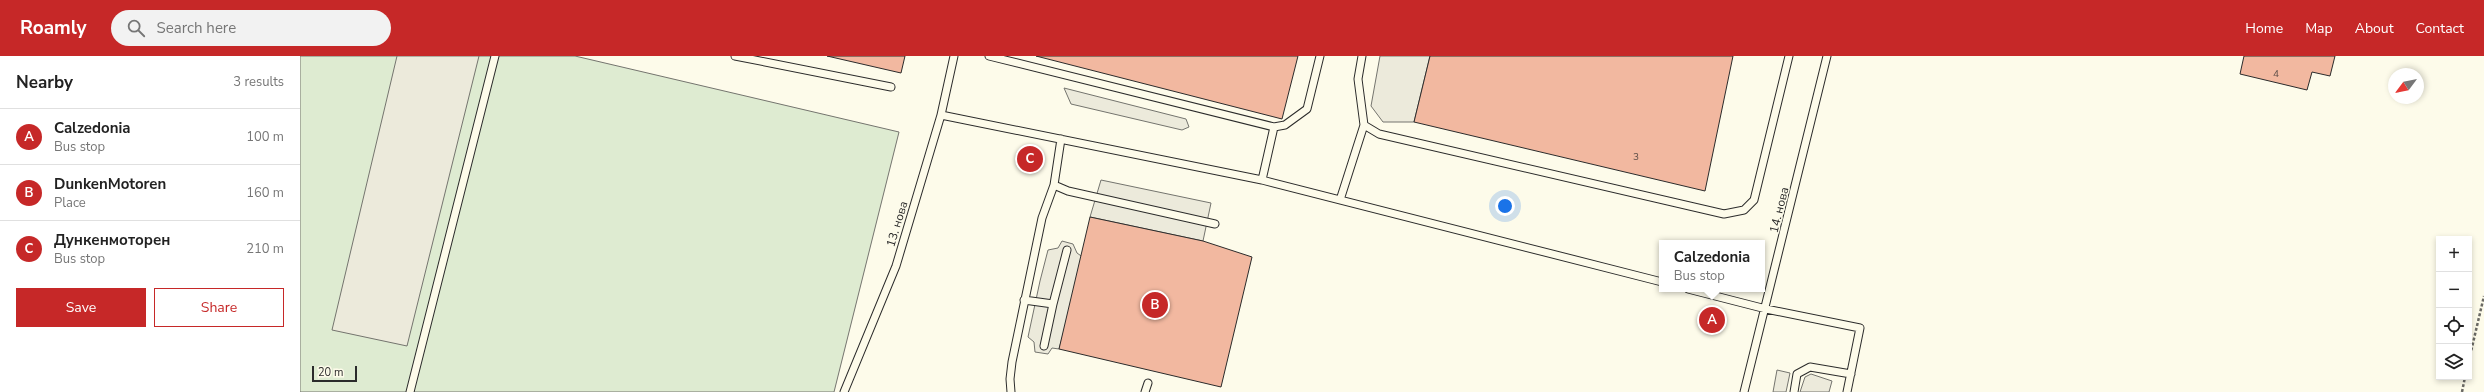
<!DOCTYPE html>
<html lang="en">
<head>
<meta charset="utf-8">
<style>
	body { margin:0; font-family:"Nunito Sans",sans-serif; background:#f2f2f2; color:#222 }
	.controls { position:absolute; right:12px; bottom:12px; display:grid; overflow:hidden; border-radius:0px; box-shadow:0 2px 6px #0003 }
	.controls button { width:36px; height:36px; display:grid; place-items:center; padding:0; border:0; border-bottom:1px solid #e0e0e0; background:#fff; color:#222; font:20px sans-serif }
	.compass { position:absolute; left:2088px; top:12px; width:36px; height:36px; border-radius:50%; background:#fff; box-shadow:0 2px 6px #0003; rotate:238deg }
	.scale { position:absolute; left:12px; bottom:10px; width:45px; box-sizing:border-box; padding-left:4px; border:2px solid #2b2b2b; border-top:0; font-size:11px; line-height:14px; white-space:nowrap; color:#2b2b2b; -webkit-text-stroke:3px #fdfbea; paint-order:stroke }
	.you { position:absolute; left:1205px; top:150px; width:14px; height:14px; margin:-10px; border:3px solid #fff; border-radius:50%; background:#1a73e8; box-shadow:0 0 0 6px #1a73e833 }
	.badge { display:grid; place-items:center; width:26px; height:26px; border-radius:50%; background:#c62828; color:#fff; font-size:13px; font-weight:700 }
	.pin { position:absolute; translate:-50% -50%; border:2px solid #fff; box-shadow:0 1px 4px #0006 }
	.popup { position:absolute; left:1359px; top:184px; width:106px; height:52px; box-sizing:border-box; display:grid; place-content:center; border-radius:0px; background:#fff; filter:drop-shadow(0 1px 3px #0005); font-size:13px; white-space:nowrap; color:#767676 }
	.popup b { font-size:15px; color:#222 }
	.popup::after { content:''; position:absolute; left:50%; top:100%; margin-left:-8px; border:8px solid transparent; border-top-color:#fff }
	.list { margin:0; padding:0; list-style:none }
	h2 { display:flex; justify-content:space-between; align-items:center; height:52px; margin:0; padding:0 16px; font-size:17px }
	h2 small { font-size:13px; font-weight:400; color:#767676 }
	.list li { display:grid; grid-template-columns:26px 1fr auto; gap:12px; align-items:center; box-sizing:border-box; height:56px; padding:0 16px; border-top:1px solid #e0e0e0 }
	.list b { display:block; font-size:15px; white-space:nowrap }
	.list p { margin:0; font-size:13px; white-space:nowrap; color:#767676 }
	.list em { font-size:13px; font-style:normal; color:#767676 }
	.actions { display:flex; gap:8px; padding:12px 16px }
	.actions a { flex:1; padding:9px 0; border:1px solid #c62828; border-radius:0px; text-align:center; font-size:14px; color:#c62828 }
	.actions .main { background:#c62828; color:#fff }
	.icon { flex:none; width:22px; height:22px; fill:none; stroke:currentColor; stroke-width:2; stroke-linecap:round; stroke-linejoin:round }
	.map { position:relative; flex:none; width:2184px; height:336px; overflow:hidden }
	header { display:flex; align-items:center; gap:24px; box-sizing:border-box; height:56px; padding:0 20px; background:#c62828; color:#fff }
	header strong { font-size:19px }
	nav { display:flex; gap:22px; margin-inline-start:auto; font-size:14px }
	.search { width:280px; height:36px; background:#f2f2f2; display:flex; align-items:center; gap:10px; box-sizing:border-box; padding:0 14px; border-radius:22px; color:#767676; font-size:15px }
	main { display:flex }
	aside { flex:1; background:#fff }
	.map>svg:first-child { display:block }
	.green { fill:#deebd1; stroke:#74746e }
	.parking { fill:#eceadb; stroke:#74746e }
	.building { fill:#f2b8a0; stroke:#2b2b2b }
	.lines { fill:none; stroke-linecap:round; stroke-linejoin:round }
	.lane-casing { stroke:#2b2b2b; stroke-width:9 }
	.path { stroke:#6a6964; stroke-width:2.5; stroke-dasharray:3 2; stroke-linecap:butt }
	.lane { stroke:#fdfbea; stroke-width:7 }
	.labels { text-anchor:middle; stroke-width:3; stroke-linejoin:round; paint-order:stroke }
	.number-label { font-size:10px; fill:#5d4e48 }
	.street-label { font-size:12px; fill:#2b2b2b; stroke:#fdfbea }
</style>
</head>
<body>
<header>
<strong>Roamly</strong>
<div class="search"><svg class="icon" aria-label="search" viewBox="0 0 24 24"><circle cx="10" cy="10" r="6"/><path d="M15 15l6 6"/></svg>Search here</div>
<nav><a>Home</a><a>Map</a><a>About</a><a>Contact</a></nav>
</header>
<main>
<aside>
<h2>Nearby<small>3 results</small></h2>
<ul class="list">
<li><span class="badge">A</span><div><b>Calzedonia</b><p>Bus stop</p></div><em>100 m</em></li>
<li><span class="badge">B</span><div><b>DunkenMotoren</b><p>Place</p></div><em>160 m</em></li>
<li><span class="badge">C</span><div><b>Дункенмоторен</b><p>Bus stop</p></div><em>210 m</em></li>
</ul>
<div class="actions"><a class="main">Save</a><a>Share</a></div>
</aside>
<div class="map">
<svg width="2184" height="336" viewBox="0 0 2184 336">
	<rect width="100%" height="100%" fill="#fdfbea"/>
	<!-- green -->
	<path class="green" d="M0 0H275L599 76 534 336H0Z"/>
	<!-- parking -->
	<path class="parking" d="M97 0H179L107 290 32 274Z
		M1080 0H1130L1114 66H1083L1071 50Z
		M764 32 886 63 889 71 882 74 771 48Z
		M801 124 911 147 903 185 790 161Z
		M762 185 773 188 777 197 784 202 759 293 752 292 748 298 735 296 734 286 728 281 740 225 748 194 758 192Z
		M1477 314 1490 317 1486 336H1473Z
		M1511 318 1532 325 1529 336H1500L1505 321Z"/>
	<!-- building -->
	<path class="building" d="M527 0H605L601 17Z
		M736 0H998L982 63Z
		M1130 0H1433L1405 135 1114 66Z
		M1944 0H2035L2030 20 2012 16 2007 34 1940 18Z
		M790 161 903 185 952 201 921 331 759 293Z"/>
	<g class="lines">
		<!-- lane casing -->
		<g class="lane-casing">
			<path id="lane" d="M435 0 591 31
				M689 0 974 71 985 69 1007 53 1020 0
				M641 59 962 124 1362 226
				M1064 69 1079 78 1424 158 1444 154 1454 144 1489 0
				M761 83 754 129 768 135 915 168
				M962 124 974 71
				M1040 144 1064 69 1058 23 1062 0
				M1388 233 1466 253 1560 272 1547 336
				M724 244 753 248 744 290
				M753 248 767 194
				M110 336 195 0
				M544 336 596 210 641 59 654 0
				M711 336 710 323 712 306 742 162 754 129
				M845 336 848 327
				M1444 336 1527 0
				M1494 336 1497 318 1510 311 1551 318"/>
		</g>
		<!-- path -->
		<path class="path" d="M2169 304 2184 240
			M2162 336 2165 321"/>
		<!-- lane -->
		<use href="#lane" class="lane"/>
	</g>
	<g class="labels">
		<!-- number labels -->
		<g class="number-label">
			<text x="1976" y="21">4</text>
			<text x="1336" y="104">3</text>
		</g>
		<!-- street labels -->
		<g class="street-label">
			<text transform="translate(1479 154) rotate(-76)" y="4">14. нова</text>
			<text transform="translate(597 168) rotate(-73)" y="4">13. нова</text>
		</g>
	</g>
</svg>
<div class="controls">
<button>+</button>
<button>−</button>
<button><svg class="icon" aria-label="locate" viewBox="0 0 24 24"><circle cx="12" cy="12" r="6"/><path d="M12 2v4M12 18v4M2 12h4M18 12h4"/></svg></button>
<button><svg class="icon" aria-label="layers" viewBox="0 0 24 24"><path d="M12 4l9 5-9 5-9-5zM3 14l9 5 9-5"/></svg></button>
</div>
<svg class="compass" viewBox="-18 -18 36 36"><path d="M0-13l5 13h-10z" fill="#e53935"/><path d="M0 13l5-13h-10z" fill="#767676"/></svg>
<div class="scale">20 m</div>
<div class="you"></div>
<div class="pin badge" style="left:1412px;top:264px">A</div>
<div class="popup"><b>Calzedonia</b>Bus stop</div>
<div class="pin badge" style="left:855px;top:249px">B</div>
<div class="pin badge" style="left:730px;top:103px">C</div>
</div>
</main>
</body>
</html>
